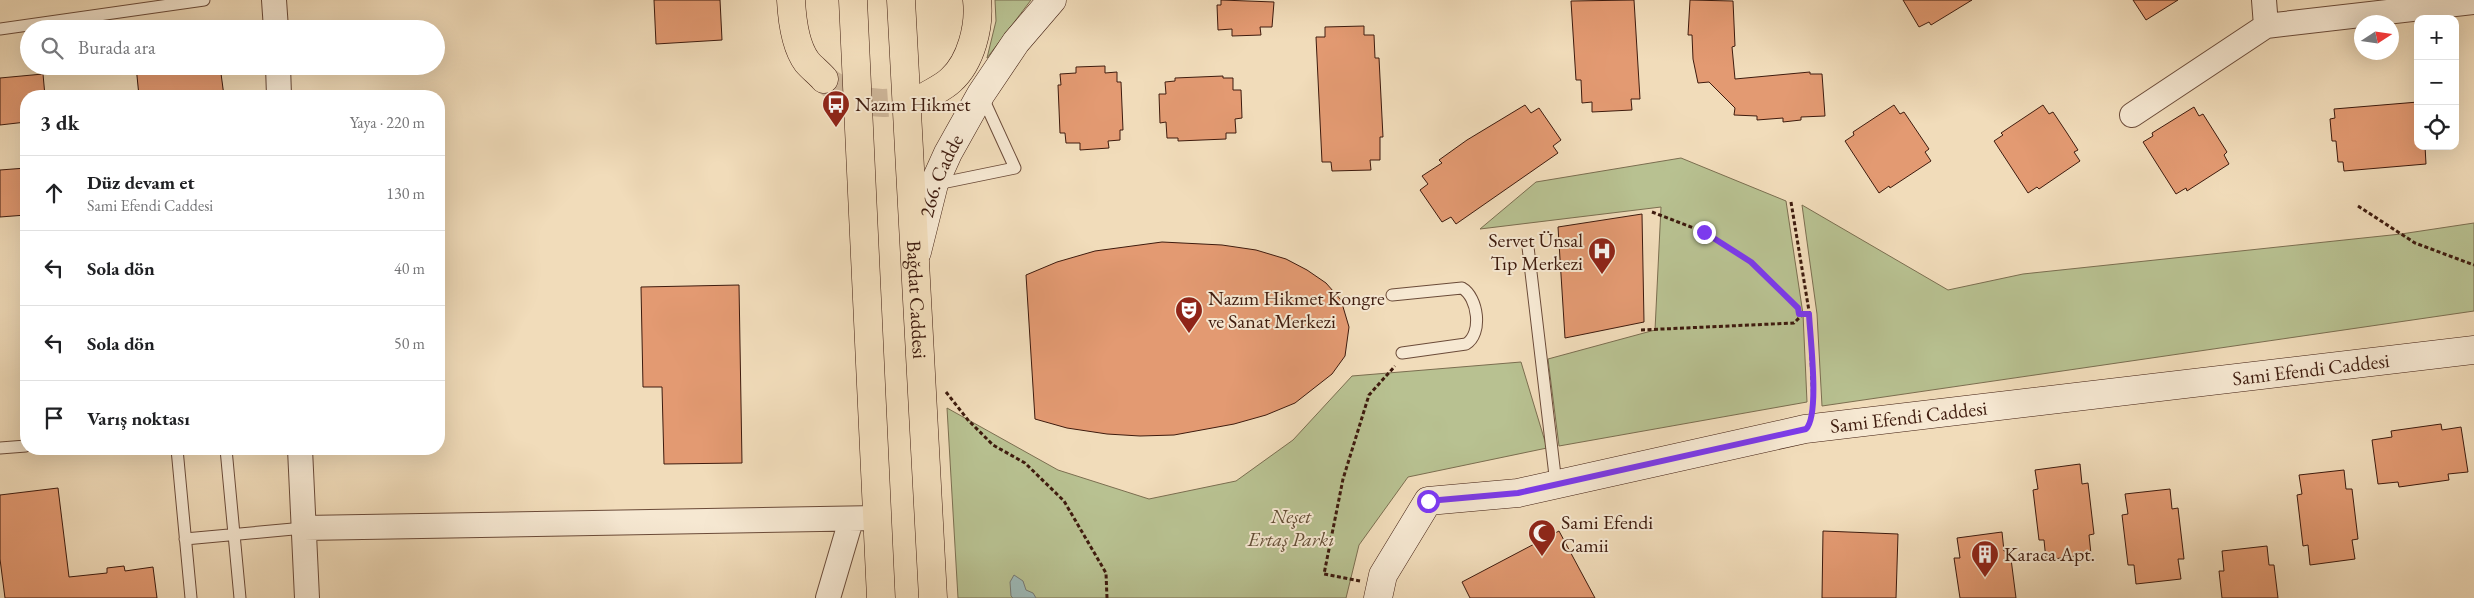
<!DOCTYPE html>
<html lang="tr">
<head>
<meta charset="utf-8">
<style>
	body { margin:0; font-family:"EB Garamond",serif; background:#f6f6f6; color:#202124 }
	.controls { position:absolute; right:15px; top:15px; display:grid; overflow:hidden; border-radius:10px; box-shadow:0 5px 20px #0002 }
	.controls button { width:45px; height:45px; display:grid; place-items:center; padding:0; border:0; border-bottom:1px solid #e0e0e0; background:#fff; color:#202124; font:25px sans-serif }
	.compass { position:absolute; left:2354px; top:15px; width:45px; height:45px; border-radius:50%; background:#fff; box-shadow:0 5px 20px #0002; rotate:78deg }
	.stop { position:absolute; width:15px; height:15px; margin:-11px; border:4px solid #7c3aed; border-radius:50%; background:#fff }
	.stop.end { background:#7c3aed; border-color:#fff; box-shadow:0 1px 5px #0008 }
	.list { margin:0; padding:0; list-style:none }
	h2 { display:flex; justify-content:space-between; align-items:center; height:65px; margin:0; padding:0 20px; font-size:21px }
	h2 small { font-size:16px; font-weight:400; color:#757577 }
	.list li { display:grid; grid-template-columns:32px 1fr auto; gap:15px; align-items:center; box-sizing:border-box; height:75px; padding:0 20px; border-top:1px solid #e0e0e0 }
	.list b { display:block; font-size:19px; white-space:nowrap }
	.list p { margin:0; font-size:16px; white-space:nowrap; color:#757577 }
	.list em { font-size:16px; font-style:normal; color:#757577 }
	.icon { flex:none; width:28px; height:28px; fill:none; stroke:currentColor; stroke-width:2; stroke-linecap:round; stroke-linejoin:round }
	.map { position:relative; flex:none; width:2474px; height:598px; overflow:hidden }
	.search { position:absolute; background:#fff; box-shadow:0 5px 20px #0002; left:20px; top:20px; width:425px; height:55px; display:flex; align-items:center; gap:12px; box-sizing:border-box; padding:0 18px; border-radius:28px; color:#757577; font-size:19px }
	.panel { position:absolute; background:#fff; box-shadow:0 5px 20px #0002; left:20px; top:90px; width:425px; height:365px; border-radius:20px }
	.map>svg:first-child { display:block }
	.green { fill:#b8c191; stroke:#7b6e50 }
	.water { fill:#9dbab8; stroke:#777a74 }
	.building { fill:#e39a72; stroke:#3e1b0e }
	.lines { fill:none; stroke-linecap:round; stroke-linejoin:round }
	.primary-tunnel { stroke:#cdb598; stroke-width:28; stroke-dasharray:28 14; stroke-linecap:butt }
	.service-casing { stroke:#6b4b39; stroke-width:13 }
	.minor-casing { stroke:#6b4b39; stroke-width:26 }
	.secondary-casing { stroke:#3e1b0e; stroke-width:29 }
	.primary-casing { stroke:#3e1b0e; stroke-width:29 }
	.path { stroke:#3e1b0e; stroke-width:3; stroke-dasharray:4 2.5; stroke-linecap:butt }
	.service { stroke:#f6e8d2; stroke-width:11 }
	.minor { stroke:#f6e8d2; stroke-width:24 }
	.secondary { stroke:#f6e8d2; stroke-width:28 }
	.primary { stroke:#f1dcba; stroke-width:28 }
	.route { stroke:#7c3aed; stroke-width:6 }
	.labels { text-anchor:middle; stroke-width:4; stroke-linejoin:round; paint-order:stroke }
	.poi-label { font-size:20px; fill:#3e1b0e; stroke:#f6e8d2; text-anchor:start }
	.street-label { font-size:20px; fill:#3e1b0e; stroke:#f6e8d2 }
	.park-label { font-size:20px; font-style:italic; fill:#634d35; stroke:#f6e8d2 }
</style>
</head>
<body>
<div class="map">
<svg width="2474" height="598" viewBox="0 0 2474 598">
	<rect width="100%" height="100%" fill="#f1dcba"/>
	<filter id="stains"><feTurbulence type="fractalNoise" baseFrequency=".004" numOctaves="4"/><feColorMatrix values="0 0 0 0 .2 0 0 0 0 .09 0 0 0 0 .02 0 0 0 .5 -.17"/></filter>
	<radialGradient id="worn" r=".72"><stop offset=".6" stop-color="#630" stop-opacity="0"/><stop offset="1" stop-color="#630" stop-opacity=".3"/></radialGradient>
	<!-- green -->
	<path class="green" d="M995 0H1031L987 58 996 21Z
		M1681 158 1786 201 1803 314 1807 402 1559 446 1548 359 1655 330 1661 207 1480 229 1536 182Z
		M1802 205 1948 290 2023 274 2401 234 2474 223V311L1822 406 1817 314Z
		M1521 362 1547 448 1408 477 1359 545 1346 598H958L947 408 1058 470 1149 499 1236 481 1293 440 1352 376Z"/>
	<!-- water -->
	<path class="water" d="M1014 575 1023 581 1026 590 1033 593 1036 598H1013L1011 596 1010 582Z"/>
	<!-- building -->
	<path class="building" d="M654 0H720L722 40 656 44Z
		M1221 0 1274 2 1272 27H1260L1261 35 1232 36V29L1218 30 1217 5H1221Z
		M1634 0 1640 99H1631L1632 110 1592 112V102L1582 103 1581 80H1576L1571 1Z
		M1690 0 1733 1 1735 46 1732 47 1735 79 1810 72V74H1822L1825 116 1801 117V120L1783 122V118L1757 120V116L1734 115 1735 108 1709 82 1698 83 1693 59 1692 35H1688Z
		M1903 0H1972L1931 25 1929 22 1919 27Z
		M2133 0H2178L2146 20Z
		M1364 26V35H1374L1375 58H1379L1383 137H1380V160H1370L1371 170 1332 171 1331 162H1322L1316 37H1325V27Z
		M136 66H220L224 96H139Z
		M1105 66V73L1117 72V82H1121L1123 130H1120V140L1108 141 1109 148 1080 150V143H1066L1065 133H1060L1058 85H1061L1060 74 1076 73V67Z
		M43 74 45 96H26V122L0 125V78Z
		M1223 76V78H1233V90H1241L1242 118 1235 119 1236 133H1226V139L1178 141V138H1167L1166 122 1160 123 1159 94H1166L1165 82 1175 81V78Z
		M2418 102V146H2425L2426 164 2344 171 2343 162H2338L2336 141H2332L2330 119 2335 118 2334 109Z
		M1525 105 1531 113 1539 108 1561 140 1553 146 1558 153 1456 224 1451 217 1442 222 1420 190 1428 184 1422 176 1442 163 1439 160 1467 140Z
		M1894 105 1900 114 1904 112 1929 149 1925 152 1931 161 1890 188 1889 186 1879 193 1845 141 1854 135 1853 132Z
		M2043 105 2049 114 2053 112 2067 133 2078 150 2074 152 2080 161 2039 189 2037 187 2028 193 1994 141 2003 135 2001 133Z
		M2194 107 2199 116 2203 114 2227 152 2224 155 2229 164 2187 191 2186 188 2176 194 2143 142 2153 136 2152 133Z
		M26 168V215L0 217V170Z
		M1642 214 1644 322 1565 338 1558 227Z
		M1162 242 1222 245 1256 250 1286 259 1307 270 1326 283 1341 300 1349 327 1345 356 1332 374 1295 403 1266 415 1234 424 1174 435 1140 436 1107 434 1067 428 1035 419 1026 275 1057 262 1095 251Z
		M739 285 742 463 664 464 662 387H643L641 287Z
		M2441 424 2442 430 2461 427 2468 472 2448 474 2449 480 2399 487 2398 482 2378 484 2372 440 2392 437 2391 431Z
		M2080 464 2082 484 2088 483 2094 534 2089 535 2091 554 2046 560 2044 540H2039L2033 490 2038 489 2035 470Z
		M2344 470 2346 489H2352L2358 539 2352 540 2355 559 2310 565 2308 545 2303 546 2297 495 2302 494 2299 475Z
		M58 488 69 577 107 573V568L124 566 125 571 153 567 157 598H5L0 559V495Z
		M2170 489 2172 509 2178 508 2184 559H2178L2181 579 2136 584 2134 565H2128L2122 515 2128 514 2125 494Z
		M1559 531 1595 598H1470L1462 582Z
		M1823 531 1898 534 1896 598H1822Z
		M2002 532 2004 551H2010L2016 598H1960L1954 558H1960L1957 538Z
		M2267 546 2269 565H2274L2278 598H2222L2219 571H2224L2222 551Z"/>
	<g class="lines">
		<!-- primary-tunnel -->
		<path class="primary-tunnel" d="M824 79C863 108 882 107 928 95"/>
		<!-- service casing -->
		<g class="service-casing">
			<path id="service" d="M0 29 204 0
				M937 184 1015 168 982 96
				M1528 247 1556 484
				M1392 295 1462 288C1478 297 1483 334 1466 344L1402 353
				M0 448 26 446
				M177 449 191 598
				M226 449 240 598
				M185 539 304 528"/>
		</g>
		<!-- minor casing -->
		<g class="minor-casing">
			<path id="minor" d="M274 0 276 29
				M2264 0 2266 26 2474 2
				M278 66 279 96
				M2132 115 2266 26
				M300 449 307 598
				M304 528 878 518
				M828 598 851 520"/>
		</g>
		<!-- secondary casing -->
		<g class="secondary-casing">
			<g id="secondary">
				<path id="s1" d="M917 252 934 184 948 153 981 94 1016 42 1052 0"/>
				<path id="s2" d="M1378 598 1383 575 1428 501 1518 493 1805 429 2474 350"/>
			</g>
		</g>
		<!-- primary casing -->
		<g class="primary-casing">
			<g id="primary">
				<path d="M791 0C792 19 795 46 807 62 812 68 819 73 824 79"/>
				<path d="M853 0 881 598"/>
				<path id="s3" d="M901 0 933 598"/>
				<path d="M928 95C935 91 945 86 951 80 971 62 980 26 977 0"/>
			</g>
		</g>
		<!-- path -->
		<path class="path" d="M1791 202 1809 311 1813 405
			M2358 206 2415 243 2474 265
			M1652 212 1704 232 1751 262 1797 308 1799 314H1809
			M1641 330 1794 323 1803 314
			M946 392 968 420 993 445 1025 463 1064 501 1106 573 1107 598
			M1360 581 1324 574 1343 479 1369 395 1395 366"/>
		<!-- service -->
		<use href="#service" class="service"/>
		<!-- minor -->
		<use href="#minor" class="minor"/>
		<!-- secondary -->
		<use href="#secondary" class="secondary"/>
		<!-- primary -->
		<use href="#primary" class="primary"/>
	</g>
	<g class="lines">
		<!-- route -->
		<path class="route" d="M1428 501 1518 493 1806 429C1820 415 1810 337 1809 314H1799L1798 308 1751 262 1704 232"/>
	</g>
	<!-- icons -->
	<defs>
		<g id="bus-pin" transform="scale(1.4375)"><path d="M0 17L-7.5 6A9.5 9.5 0 1 1 7.5 6Z" fill="#8f2418" stroke="#f6e8d2"/><path d="M-5-6H5V4H4V6H2V4H-2V6H-4V4H-5ZM-3.5-4V0h7V-4ZM-3.5 1.2v1.5H-2V1.2ZM2 1.2v1.5H3.5V1.2Z" fill="#fff"/></g>
		<g id="hospital-pin" transform="scale(1.4375)"><path d="M0 17L-7.5 6A9.5 9.5 0 1 1 7.5 6Z" fill="#8f2418" stroke="#f6e8d2"/><path d="M-5-5h3v3.5h4V-5h3V5h-3V1.5h-4V5h-3Z" fill="#fff"/></g>
		<g id="theatre-pin" transform="scale(1.4375)"><path d="M0 17L-7.5 6A9.5 9.5 0 1 1 7.5 6Z" fill="#8f2418" stroke="#f6e8d2"/><path d="M-5-5.5Q0-4 5-5.5V0Q5 5 0 6Q-5 5-5 0ZM-3.3-2.5H-1v1.5H-3.3ZM1-2.5H3.3v1.5H1ZM-2.8 1Q0 5.5 2.8 1Z" fill="#fff"/></g>
		<g id="mosque-pin" transform="scale(1.4375)"><path d="M0 17L-7.5 6A9.5 9.5 0 1 1 7.5 6Z" fill="#8f2418" stroke="#f6e8d2"/><path d="M3.5-4.9A6 6 0 1 0 3.5 4.9A5 5 0 1 1 3.5-4.9Z" fill="#fff"/></g>
		<g id="building-pin" transform="scale(1.4375)"><path d="M0 17L-7.5 6A9.5 9.5 0 1 1 7.5 6Z" fill="#8f2418" stroke="#f6e8d2"/><path d="M-4-6H4V6H1V3H-1V6H-4ZM-2.5-4.3h1.7v1.8h-1.7ZM.8-4.3h1.7v1.8H.8ZM-2.5-1h1.7V.8h-1.7ZM.8-1h1.7V.8H.8Z" fill="#fff"/></g>
	</defs>
	<g fill-rule="evenodd">
		<use href="#bus-pin" x="836" y="104"/>
		<use href="#hospital-pin" x="1602" y="251"/>
		<use href="#theatre-pin" x="1189" y="310"/>
		<use href="#mosque-pin" x="1542" y="533"/>
		<use href="#building-pin" x="1985" y="554"/>
	</g>
	<g class="labels">
		<!-- poi labels -->
		<g class="poi-label">
			<text x="855" y="111">Nazım Hikmet</text>
			<text x="1583" y="247" text-anchor="end">Servet Ünsal<tspan x="1583" dy="23">Tıp Merkezi</tspan></text>
			<text x="1208" y="305">Nazım Hikmet Kongre<tspan x="1208" dy="23">ve Sanat Merkezi</tspan></text>
			<text x="1561" y="529">Sami Efendi<tspan x="1561" dy="23">Camii</tspan></text>
			<text x="2004" y="561">Karaca Apt.</text>
		</g>
		<!-- street labels -->
		<g class="street-label">
			<text dy="7" stroke="none"><textPath href="#s1" startOffset="80">266. Cadde</textPath></text>
			<text dy="7" stroke="none"><textPath href="#s3" startOffset="300">Bağdat Caddesi</textPath></text>
			<text dy="7" stroke="none"><textPath href="#s2" startOffset="1004">Sami Efendi Caddesi</textPath></text>
			<text dy="7" stroke="none"><textPath href="#s2" startOffset="599">Sami Efendi Caddesi</textPath></text>
		</g>
		<!-- park labels -->
		<g class="park-label">
			<text x="1291" y="523">Neşet<tspan x="1291" dy="23">Ertaş Parkı</tspan></text>
		</g>
	</g>
	<rect width="100%" height="100%" filter="url(#stains)"/>
	<rect width="100%" height="100%" fill="url(#worn)"/>
</svg>
<div class="controls">
<button>+</button>
<button>−</button>
<button><svg class="icon" aria-label="locate" viewBox="0 0 24 24"><circle cx="12" cy="12" r="6"/><path d="M12 2v4M12 18v4M2 12h4M18 12h4"/></svg></button>
</div>
<svg class="compass" viewBox="-18 -18 36 36"><path d="M0-13l5 13h-10z" fill="#e53935"/><path d="M0 13l5-13h-10z" fill="#757577"/></svg>
<div class="stop" style="left:1428px;top:501px"></div>
<div class="stop end" style="left:1704px;top:232px"></div>
<div class="search"><svg class="icon" aria-label="search" viewBox="0 0 24 24"><circle cx="10" cy="10" r="6"/><path d="M15 15l6 6"/></svg>Burada ara</div>
<section class="panel">
<h2>3 dk<small>Yaya · 220 m</small></h2>
<ul class="list">
<li><svg class="icon" aria-label="ahead" viewBox="0 0 24 24"><path d="M12 20V5M6 11l6-6 6 6"/></svg><div><b>Düz devam et</b><p>Sami Efendi Caddesi</p></div><em>130 m</em></li>
<li><svg class="icon" aria-label="left" viewBox="0 0 24 24"><path d="M17 20v-9H6M10 6l-5 5 5 5"/></svg><div><b>Sola dön</b></div><em>40 m</em></li>
<li><svg class="icon" aria-label="left" viewBox="0 0 24 24"><path d="M17 20v-9H6M10 6l-5 5 5 5"/></svg><div><b>Sola dön</b></div><em>50 m</em></li>
<li><svg class="icon" aria-label="arrive" viewBox="0 0 24 24"><path d="M6 21V4h12l-3 4 3 4H6"/></svg><div><b>Varış noktası</b></div></li>
</ul>
</section>
</div>
</body>
</html>
